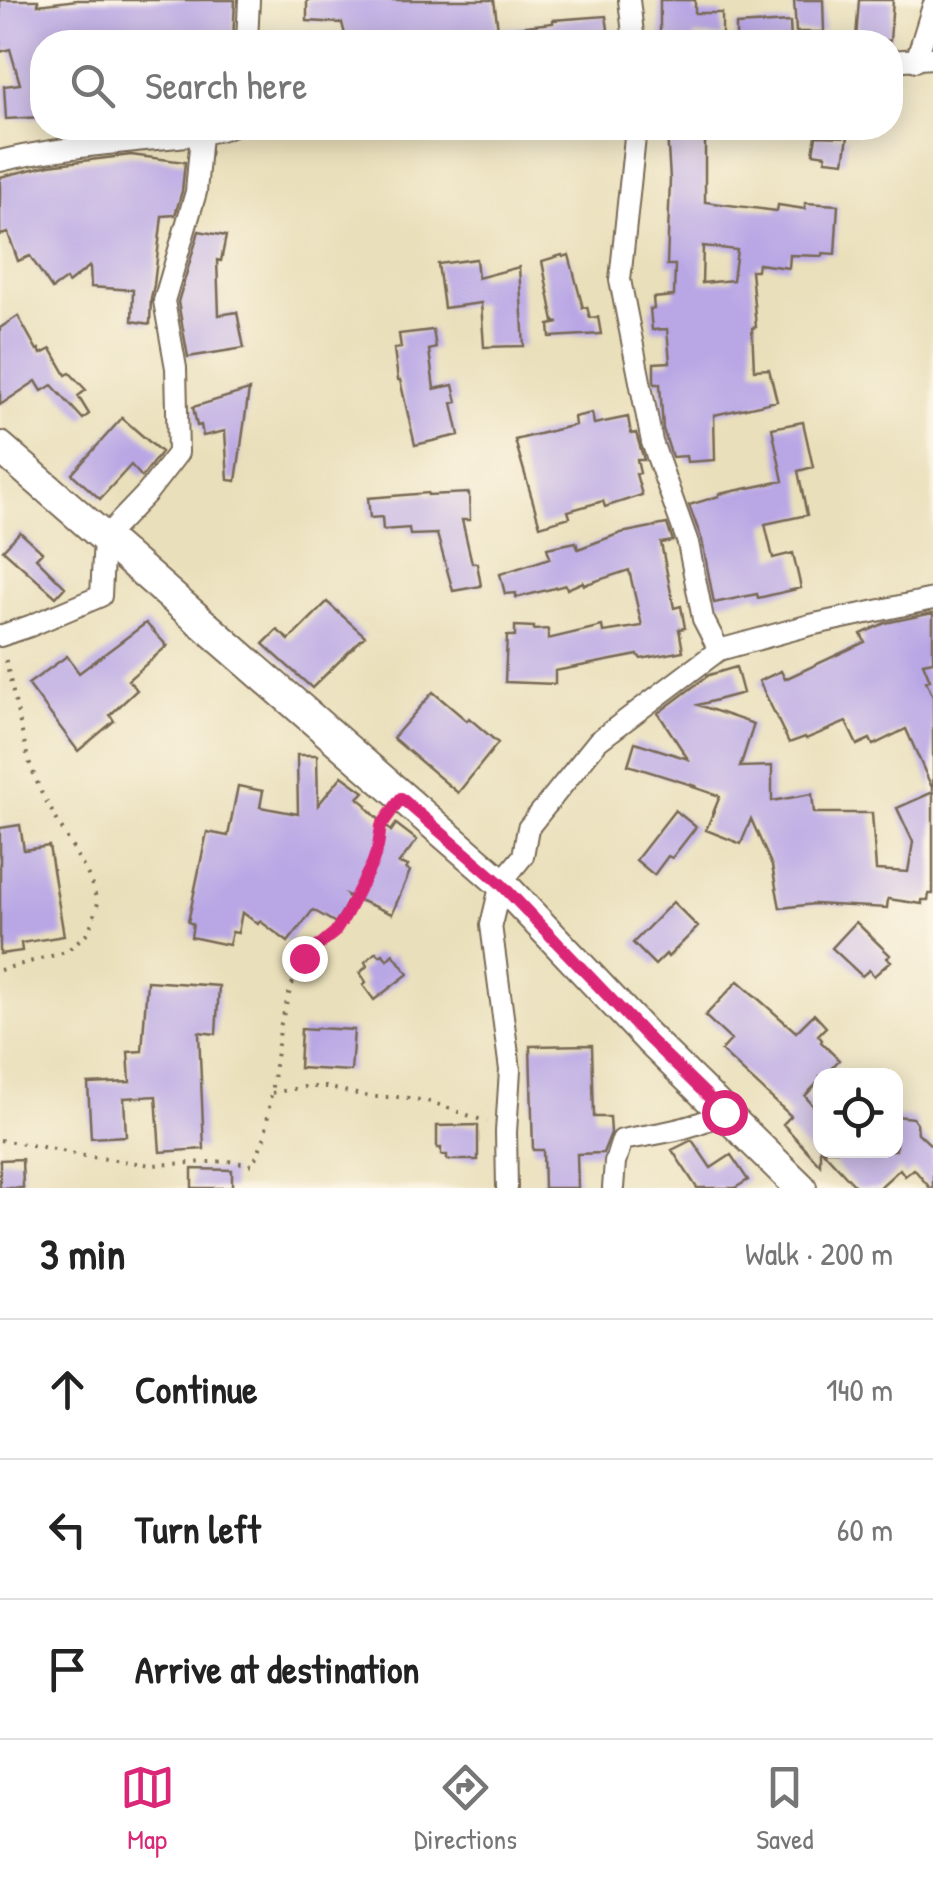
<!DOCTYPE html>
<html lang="en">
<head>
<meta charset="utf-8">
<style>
	body { margin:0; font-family:"Patrick Hand",sans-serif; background:#f2f2f2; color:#222 }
	.controls { position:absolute; right:30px; bottom:30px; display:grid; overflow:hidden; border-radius:20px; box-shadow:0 5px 25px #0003 }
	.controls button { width:90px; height:90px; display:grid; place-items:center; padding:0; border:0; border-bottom:2px solid #e0e0e0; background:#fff; color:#222; font:50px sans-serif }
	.stop { position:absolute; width:30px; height:30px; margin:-22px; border:8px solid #db2777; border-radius:50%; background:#fff }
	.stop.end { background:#db2777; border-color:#fff; box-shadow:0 2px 10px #0008 }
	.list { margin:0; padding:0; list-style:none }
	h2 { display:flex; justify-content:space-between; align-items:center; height:130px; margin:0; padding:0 40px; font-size:42px }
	h2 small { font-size:32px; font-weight:400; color:#767676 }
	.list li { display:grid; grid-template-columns:65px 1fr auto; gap:30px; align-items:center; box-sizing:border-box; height:140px; padding:0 40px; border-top:2px solid #e0e0e0 }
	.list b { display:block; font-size:38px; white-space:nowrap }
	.list em { font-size:32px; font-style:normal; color:#767676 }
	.icon { flex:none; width:55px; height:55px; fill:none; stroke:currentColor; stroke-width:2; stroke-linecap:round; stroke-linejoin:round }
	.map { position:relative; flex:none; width:933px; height:1188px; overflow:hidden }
	.search { position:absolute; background:#fff; box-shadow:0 5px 25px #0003; left:30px; right:30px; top:30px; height:110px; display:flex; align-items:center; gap:25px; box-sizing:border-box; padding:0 35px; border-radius:40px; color:#767676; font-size:38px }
	.sheet { height:550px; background:#fff }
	nav { display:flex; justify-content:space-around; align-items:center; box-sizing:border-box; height:140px; border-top:2px solid #e0e0e0; background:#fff; font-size:28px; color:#767676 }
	nav a { display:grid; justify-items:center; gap:5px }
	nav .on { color:#db2777 }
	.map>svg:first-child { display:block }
	.building { fill:#b9a7e5; fill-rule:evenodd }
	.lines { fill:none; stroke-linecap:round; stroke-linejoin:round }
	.minor-casing { stroke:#786955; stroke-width:24 }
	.secondary-casing { stroke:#786955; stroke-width:34 }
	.path { stroke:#786955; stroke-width:4; stroke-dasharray:2.5 8; stroke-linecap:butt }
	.minor { stroke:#fff; stroke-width:20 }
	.secondary { stroke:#fff; stroke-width:30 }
	.route { stroke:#db2777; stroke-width:12 }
</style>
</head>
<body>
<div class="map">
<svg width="933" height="1188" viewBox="0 0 933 1188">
	<rect width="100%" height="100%" fill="#fcf5e5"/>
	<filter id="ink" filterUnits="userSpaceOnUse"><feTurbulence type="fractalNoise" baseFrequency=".01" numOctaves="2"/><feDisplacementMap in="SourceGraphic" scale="20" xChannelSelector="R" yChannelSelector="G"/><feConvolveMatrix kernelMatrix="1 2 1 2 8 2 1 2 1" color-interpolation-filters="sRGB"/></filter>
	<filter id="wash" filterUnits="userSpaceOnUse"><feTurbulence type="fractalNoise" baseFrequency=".0048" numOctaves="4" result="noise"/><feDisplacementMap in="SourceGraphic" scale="40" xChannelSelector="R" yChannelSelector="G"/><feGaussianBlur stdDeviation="2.25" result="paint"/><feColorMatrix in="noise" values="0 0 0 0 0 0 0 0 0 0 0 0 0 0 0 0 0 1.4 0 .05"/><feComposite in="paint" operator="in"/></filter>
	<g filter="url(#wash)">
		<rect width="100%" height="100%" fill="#e9dfba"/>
		<g id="blocks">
			<!-- building -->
			<path class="building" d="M0 0H38V5L77 0H235L233 42H42V117L6 119 4 86 20 84 10 49 0 52Z
				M307 0H494L498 29 553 23V20L606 16 610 42H555V39L525 42H427L425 36 409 40 408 35 374 42H347L342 23 307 21Z
				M660 0H695V13H722V37L694 36V42H660Z
				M794 0H823L824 32H796Z
				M859 0H893L890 41 856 38Z
				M790 22 791 42H736V25Z
				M670 128H705V202L777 211 778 205 805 209V203L838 205 835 254 823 253V256L790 255 789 268 758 264 757 270H751L756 327 752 328 754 370 769 369 777 401 714 415 715 460 687 462 686 456 672 457 663 429 660 384H655L654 380V363L670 362 667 329 652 330 650 309H654L653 298 674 296 675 265H667L670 179 667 132H670ZM703 246 737 250 733 280 702 283Z
				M816 136 848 137 844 162 825 160 826 155 813 153Z
				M131 155 185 162 182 191 175 215 162 216 154 285 151 298 150 324 132 321 133 290 91 287 90 266 68 283 66 279 52 289 30 256 18 261 8 233 0 235V177L49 165Z
				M199 231 226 236 221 261 217 260 219 315 237 312 244 348 188 357 178 302Z
				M562 255 563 257 569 255 583 308 587 307 590 318 598 317 601 334 550 337 549 325 559 323 554 322 542 261Z
				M476 259 478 278 519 267 524 346 484 347 481 303 444 308 438 264Z
				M18 316 37 350 39 349 41 354 51 349 66 375 70 373 86 390 78 396 89 414 83 419 52 385 42 391 36 381 0 405V328Z
				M433 330 436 348 429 350 434 389 453 385 457 402 452 403 459 435 415 445 400 380H398L394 349 401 348 399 334Z
				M249 390 236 481 228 480 225 431 203 436 201 425 197 426 193 407Z
				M592 413 594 424 628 417 631 434 636 433 644 460H637L640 473 636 474 642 495 605 507 603 501 568 511 570 517 540 526 515 440 575 425 574 417Z
				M122 418 161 452 142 477 131 465 100 499 72 474Z
				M803 422 813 467 798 471 807 515 765 524 773 558 793 553 801 588 758 598 757 594 714 603 702 540 689 505 719 496V494L783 481 772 428Z
				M428 493V495L469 493 470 520H462L472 563H477L481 586 453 591 437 534 410 535 409 528 383 530 382 517 370 518 368 498Z
				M667 524 673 541 661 543 674 608 681 606 685 628 679 629 683 651 641 659 638 655 555 671V684L505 682 507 636H515V626L534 627V630L548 629V639L602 626 603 632 642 626 629 570 584 585 583 582 567 589 566 585 516 598V593L505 594 500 574 550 558 547 548 576 542 578 549 621 533Z
				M20 532 42 552 36 558 65 587 56 597 3 550Z
				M327 602 365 636 312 688 263 644 277 630 289 640Z
				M933 613V661L923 663 930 680 926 681 933 697V790L906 729 873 745 870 739 857 745 846 722 806 739 805 737 789 743 759 681 781 671 785 679 865 642 861 634 885 623Z
				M146 623 167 646 128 680 137 690 110 715 114 721 78 751 28 684 67 656 79 673Z
				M736 667 743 693 698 705 754 724 740 767 772 766V801L812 794 814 813H872L876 870 908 872 913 842 897 808 933 792V894H929L928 900H922V904L888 899 887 908 814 904 780 908 772 866 751 819 741 844 706 830 720 796 693 787 695 786 628 765 635 742 688 759 658 713 709 675Z
				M433 692 467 721 469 718 498 743 458 793 393 738Z
				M297 755H317L318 805 342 776 364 792 358 798 367 805 366 807 391 831 396 824 417 840 399 863 408 866 406 869 410 871 392 914 347 895 350 899 336 923 313 910 288 942 260 921 258 924 242 912 238 933 232 932 229 945 191 937 193 924 188 922 207 832 228 836 238 786 263 791 260 807 298 814Z
				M675 810 696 827 672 858 668 856 654 875 636 860Z
				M20 825 24 850 49 846 64 936 21 943 22 951 0 954V828Z
				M673 902 698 927 668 957 666 954 655 965 633 943Z
				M856 922 890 955 887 958 891 961 874 976 869 970 862 976 832 948Z
				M376 952 380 956 383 954 387 960 393 954 408 974 374 1000 363 985 366 982 360 973 367 966 365 962Z
				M147 981 219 986 216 1034 199 1032 204 1149 160 1152 156 1096 124 1098 126 1136 91 1138 88 1084 130 1082 128 1052 142 1051Z
				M738 981 796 1032 814 1014 826 1027 818 1035 822 1040 821 1042 839 1060 824 1076H820V1080L805 1096 820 1114V1165L783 1124 791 1116 721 1051 731 1040 705 1016Z
				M316 1028 354 1030 351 1071 299 1068 301 1029 315 1030Z
				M592 1045 594 1117H610L611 1133 603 1153 577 1154 578 1188H544L543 1150H533L530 1046Z
				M896 1116 913 1118 917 1123 918 1133 933 1147V1188H930L914 1169 905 1176 900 1169 879 1188H857L822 1150H896Z
				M478 1125V1160H447V1155H441V1148H437V1126Z
				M692 1140 711 1168 731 1155 748 1180 735 1188H697L672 1150Z
				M22 1159 23 1188H0V1160Z
				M192 1169 232 1170V1188H192Z"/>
		</g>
	</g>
	<g filter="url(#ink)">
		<use href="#blocks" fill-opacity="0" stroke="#786955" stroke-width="2.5"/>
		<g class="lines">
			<!-- minor casing -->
			<g class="minor-casing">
				<path id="minor" d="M629 0 634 42
					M247 42 249 0
					M890 61 933 58
					M916 61 933 6
					M636 128 620 280 652 442 688 543 703 619 719 650
					M0 161C41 151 84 146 126 142 161 138 194 137 228 128
					M0 636 30 626 101 596 104 538 147 493 178 453 176 368 164 301 196 192 201 135
					M507 1188 506 1132 510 1070 491 925 501 883 523 856 528 828 598 741 719 650 810 625 933 599
					M613 1188 615 1162 622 1140C659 1133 689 1131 724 1112"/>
			</g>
			<!-- secondary casing -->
			<g class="secondary-casing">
				<path id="secondary" d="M0 447 501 883 650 1040 801 1188"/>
			</g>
			<!-- path -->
			<path class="path" d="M0 970 66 952 89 931 98 903 89 877 41 792 28 759 5 657
				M272 1093 304 1087H326L370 1097H403L431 1102 487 1122
				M0 1140 55 1149 77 1155 152 1165 228 1161 253 1165 265 1136 281 1023 291 987 303 958 335 932 346 915 372 864 381 826 388 817"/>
			<!-- minor -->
			<use href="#minor" class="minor"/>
			<!-- secondary -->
			<use href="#secondary" class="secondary"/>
		</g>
	</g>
	<g class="lines" filter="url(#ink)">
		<!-- route -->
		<path class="route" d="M304 958 335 932 346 915 372 864 378 847 381 826 401 798 501 884 650 1040 724 1112"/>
	</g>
</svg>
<div class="controls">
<button><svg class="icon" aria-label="locate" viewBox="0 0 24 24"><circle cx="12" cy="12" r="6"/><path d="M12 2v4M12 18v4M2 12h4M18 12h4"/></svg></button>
</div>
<div class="stop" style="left:724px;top:1112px"></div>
<div class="stop end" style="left:304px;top:958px"></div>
<div class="search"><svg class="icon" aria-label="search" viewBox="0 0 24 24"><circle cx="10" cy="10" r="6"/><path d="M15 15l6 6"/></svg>Search here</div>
</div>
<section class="sheet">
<h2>3 min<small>Walk · 200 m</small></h2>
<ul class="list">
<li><svg class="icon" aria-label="ahead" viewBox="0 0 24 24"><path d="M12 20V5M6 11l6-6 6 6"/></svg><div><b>Continue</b></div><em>140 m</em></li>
<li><svg class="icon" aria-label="left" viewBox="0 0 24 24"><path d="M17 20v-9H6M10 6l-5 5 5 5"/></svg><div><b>Turn left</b></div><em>60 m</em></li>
<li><svg class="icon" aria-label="arrive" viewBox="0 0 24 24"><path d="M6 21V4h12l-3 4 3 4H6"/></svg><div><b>Arrive at destination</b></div></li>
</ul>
</section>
<nav>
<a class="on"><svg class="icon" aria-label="map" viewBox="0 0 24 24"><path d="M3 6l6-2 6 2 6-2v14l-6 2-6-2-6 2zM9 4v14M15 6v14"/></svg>Map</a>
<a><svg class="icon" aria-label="directions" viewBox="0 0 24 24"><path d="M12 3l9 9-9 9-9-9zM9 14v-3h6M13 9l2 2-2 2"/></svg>Directions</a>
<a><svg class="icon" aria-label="saved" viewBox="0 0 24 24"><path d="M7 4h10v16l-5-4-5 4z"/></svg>Saved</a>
</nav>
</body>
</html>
